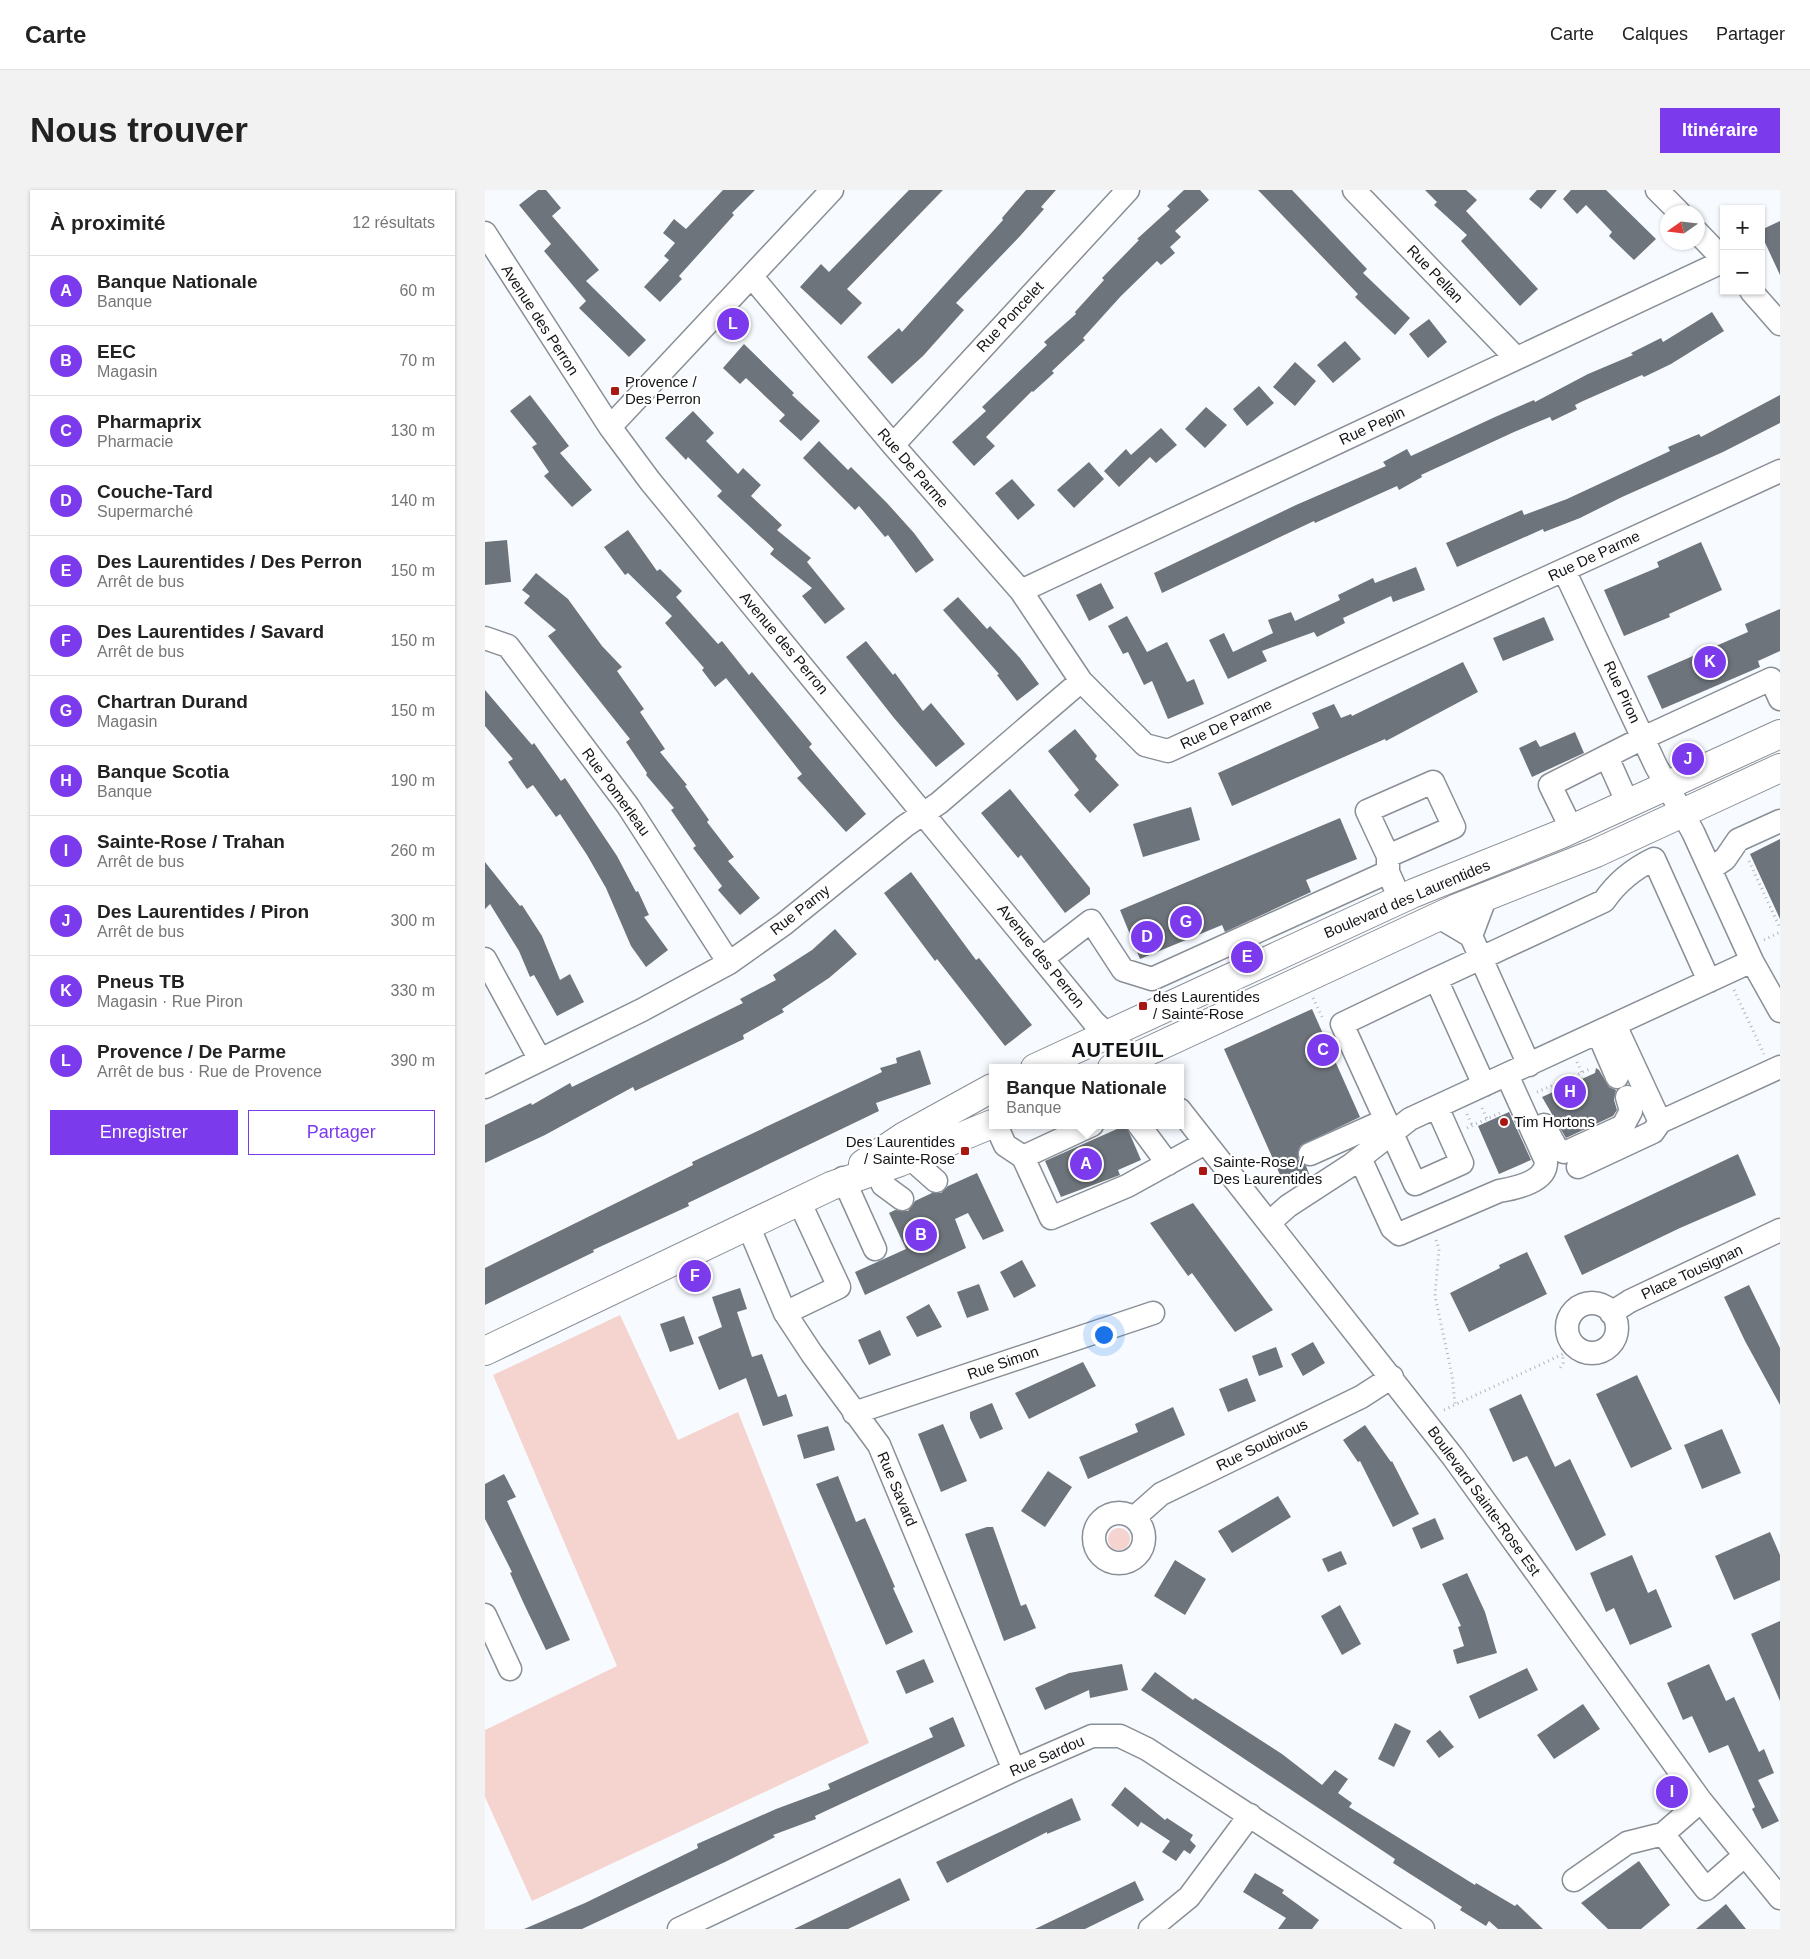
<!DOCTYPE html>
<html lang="fr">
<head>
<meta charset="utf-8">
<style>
	body { margin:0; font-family:Arial,sans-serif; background:#f2f2f2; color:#222 }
	.controls { position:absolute; right:15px; top:15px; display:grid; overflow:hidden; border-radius:0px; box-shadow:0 1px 4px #0004 }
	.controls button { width:45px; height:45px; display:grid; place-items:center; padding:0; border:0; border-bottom:1px solid #e0e0e0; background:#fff; color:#222; font:25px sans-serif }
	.compass { position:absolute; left:1175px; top:15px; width:45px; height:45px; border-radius:50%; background:#fff; box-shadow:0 1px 4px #0004; rotate:256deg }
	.you { position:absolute; left:618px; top:1144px; width:18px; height:18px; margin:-12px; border:4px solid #fff; border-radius:50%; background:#1a73e8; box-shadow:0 0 0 8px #1a73e833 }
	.badge { display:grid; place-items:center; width:32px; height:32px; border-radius:50%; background:#7c3aed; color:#fff; font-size:16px; font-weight:700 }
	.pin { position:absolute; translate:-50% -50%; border:2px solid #fff; box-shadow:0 1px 5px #0006 }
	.popup { position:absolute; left:504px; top:874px; width:195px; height:65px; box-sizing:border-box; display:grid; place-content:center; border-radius:0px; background:#fff; filter:drop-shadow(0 1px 4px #0005); font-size:16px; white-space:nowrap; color:#767676 }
	.popup b { font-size:19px; color:#222 }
	.popup::after { content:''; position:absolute; left:50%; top:100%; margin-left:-10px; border:10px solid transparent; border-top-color:#fff }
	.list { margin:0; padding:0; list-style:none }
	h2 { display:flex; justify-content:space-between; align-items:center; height:65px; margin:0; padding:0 20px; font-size:21px }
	h2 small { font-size:16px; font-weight:400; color:#767676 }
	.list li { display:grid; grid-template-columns:32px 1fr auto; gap:15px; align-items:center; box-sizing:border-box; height:70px; padding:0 20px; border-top:1px solid #e0e0e0 }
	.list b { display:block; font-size:19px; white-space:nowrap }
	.list p { margin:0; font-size:16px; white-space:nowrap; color:#767676 }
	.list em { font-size:16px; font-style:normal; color:#767676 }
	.actions { display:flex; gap:10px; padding:15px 20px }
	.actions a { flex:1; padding:11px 0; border:1px solid #7c3aed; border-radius:0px; text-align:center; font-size:18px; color:#7c3aed }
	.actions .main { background:#7c3aed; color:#fff }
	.map { position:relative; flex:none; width:1295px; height:1739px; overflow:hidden; border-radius:0px }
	header { display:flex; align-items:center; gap:30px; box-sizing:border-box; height:70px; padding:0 25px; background:#fff; border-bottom:1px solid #e0e0e0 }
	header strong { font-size:24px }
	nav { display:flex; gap:28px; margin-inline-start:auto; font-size:18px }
	.intro { display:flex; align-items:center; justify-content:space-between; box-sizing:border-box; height:120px; padding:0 30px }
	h1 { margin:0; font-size:35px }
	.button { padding:12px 22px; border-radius:0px; background:#7c3aed; color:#fff; font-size:18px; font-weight:700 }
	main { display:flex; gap:30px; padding:0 30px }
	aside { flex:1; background:#fff; border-radius:0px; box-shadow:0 1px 4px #0004 }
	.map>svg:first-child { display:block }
	.green { fill:#f5d3ce }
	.building { fill:#6e747b }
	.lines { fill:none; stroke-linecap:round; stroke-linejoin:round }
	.minor-casing { stroke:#898f96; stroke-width:25 }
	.major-casing { stroke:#898f96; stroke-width:30 }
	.path { stroke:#b2b5b9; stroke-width:3; stroke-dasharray:1 4; stroke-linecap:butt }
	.minor { stroke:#fff; stroke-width:22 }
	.major { stroke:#fff; stroke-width:28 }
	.poi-dot { fill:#a91712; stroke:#fff; stroke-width:2 }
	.labels { text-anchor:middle; stroke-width:4.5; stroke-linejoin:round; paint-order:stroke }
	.street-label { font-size:15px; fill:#121417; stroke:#fff }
	.poi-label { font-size:15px; fill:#121417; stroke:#fff; text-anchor:start }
	.district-label { font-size:20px; font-weight:bold; letter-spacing:1px; fill:#121417; stroke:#fff }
</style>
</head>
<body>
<header>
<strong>Carte</strong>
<nav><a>Carte</a><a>Calques</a><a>Partager</a></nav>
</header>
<div class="intro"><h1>Nous trouver</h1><a class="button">Itinéraire</a></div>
<main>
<aside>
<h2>À proximité<small>12 résultats</small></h2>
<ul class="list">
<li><span class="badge">A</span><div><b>Banque Nationale</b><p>Banque</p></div><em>60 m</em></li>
<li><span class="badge">B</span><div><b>EEC</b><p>Magasin</p></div><em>70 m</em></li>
<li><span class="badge">C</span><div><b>Pharmaprix</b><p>Pharmacie</p></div><em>130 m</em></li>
<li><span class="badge">D</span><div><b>Couche-Tard</b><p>Supermarché</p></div><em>140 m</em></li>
<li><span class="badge">E</span><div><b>Des Laurentides / Des Perron</b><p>Arrêt de bus</p></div><em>150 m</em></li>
<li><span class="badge">F</span><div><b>Des Laurentides / Savard</b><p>Arrêt de bus</p></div><em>150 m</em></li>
<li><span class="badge">G</span><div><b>Chartran Durand</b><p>Magasin</p></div><em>150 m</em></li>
<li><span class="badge">H</span><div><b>Banque Scotia</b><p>Banque</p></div><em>190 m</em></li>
<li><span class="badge">I</span><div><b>Sainte-Rose / Trahan</b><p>Arrêt de bus</p></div><em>260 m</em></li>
<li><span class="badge">J</span><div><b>Des Laurentides / Piron</b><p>Arrêt de bus</p></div><em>300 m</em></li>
<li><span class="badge">K</span><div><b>Pneus TB</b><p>Magasin · Rue Piron</p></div><em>330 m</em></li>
<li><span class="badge">L</span><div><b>Provence / De Parme</b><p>Arrêt de bus · Rue de Provence</p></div><em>390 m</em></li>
</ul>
<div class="actions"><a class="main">Enregistrer</a><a>Partager</a></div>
</aside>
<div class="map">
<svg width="1295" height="1739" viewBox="0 0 1295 1739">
	<rect width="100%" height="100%" fill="#f7fbff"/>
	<!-- green -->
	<path class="green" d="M135 1125 193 1250 253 1222 384 1553 47 1711 0 1607V1540L132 1476 8 1185Z
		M623 1349a11 11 0 1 1 22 0a11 11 0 1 1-22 0Z"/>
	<!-- building -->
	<path class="building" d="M53 0H61L76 18 67 26 114 80 101 91 161 150 144 167 94 118 101 111 59 61 66 54 34 15Z
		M238 0H270L247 23 249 25 194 86 197 89 175 112 159 97 184 70 179 66 190 53 178 43 189 29 201 39Z
		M424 0H458L362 99 377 113 356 135 315 97 336 74 344 82Z
		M541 0H571L556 17 559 19 536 45 471 113 479 120 438 166 407 194 382 167 414 138 417 142 518 30 517 28Z
		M699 0H715L724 10 690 41 696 47 685 57 690 63 676 75 672 71 636 106 598 148 600 150 567 181 569 183 548 202 547 201 501 247 510 256 489 276 467 252 501 221 497 217 562 155 559 152 591 124 590 122 619 90 617 88 654 50 652 49 685 19 682 16Z
		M773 0H807L882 79 878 83 925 128 910 145 870 107 873 104Z
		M940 0H981L992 10 981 21 1053 99 1035 116 976 51 982 45 949 15 952 12Z
		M1052 0H1072L1056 19 1044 9Z
		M1086 0H1121L1171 49 1149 70 1124 46 1127 42 1101 15 1092 24 1078 9Z
		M1295 31V85L1276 44V40Z
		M1227 122 1239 141 1186 174 1159 187 1157 185 1098 211 1090 215 1092 219 1067 231 1065 227 1029 242 936 285 937 287 914 300 912 296 830 333 829 331 677 403 669 383 811 315 901 276 898 272 922 259 926 266 1010 227 1049 210 1050 212 1103 184 1148 165 1146 163 1176 148 1178 152Z
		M944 129 962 152 943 168 924 144Z
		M860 151 876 169 848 193 832 175Z
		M259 154 309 203 307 205 335 231 316 251 294 231 300 225 261 188 255 194 238 178Z
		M810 172 831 191 810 216 788 197Z
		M774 196 789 213 762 236 748 219Z
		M45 205 84 256 75 263 107 300 87 317 59 286 64 282 47 257 52 254 25 221Z
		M1295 205V233L1238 262 1137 307 1095 328 1059 342 1058 339 972 377 961 353 1037 320 1039 325 1082 309 1185 261 1183 257 1214 244 1216 247Z
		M721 217 742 235 720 258 700 239Z
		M208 221 229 243 221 251 253 284 258 278 276 295 266 306 297 335 292 340 326 368 322 372 360 419 340 434 317 406 327 398 285 364 289 359 232 306 237 301 203 267 201 270 180 248Z
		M676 238 692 255 671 273 665 267 634 297 619 281 641 259 646 265Z
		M334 251 363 280 366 277 402 313 429 343 449 370 431 383 403 345 400 347 374 316 370 320 318 268Z
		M604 272 619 289 589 318 572 300Z
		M527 289 550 315 533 330 510 303Z
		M143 340 172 381 175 379 197 401 191 407 233 454 237 451 264 485 267 482 327 554 324 557 381 624 361 642 312 588 317 584 241 488 230 497 217 480 219 478 180 433 187 426 143 383 140 385 119 357Z
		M22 350 26 392 0 395V352Z
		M1216 352 1237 400 1184 424 1185 427 1139 446 1119 400 1174 377 1172 372Z
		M931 377 940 400 908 412 906 406 858 428 860 433 832 447 829 442 777 461 782 471 743 489 724 450 739 443 748 462 788 443 783 430 806 422 810 431 855 410 853 405 888 388 890 393Z
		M51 383 83 409 117 456 137 477 132 481 159 519 155 522 180 559 175 562 202 595 200 596 224 630 222 632 249 667 243 671 275 708 255 725 233 700 237 696 208 658 211 656 186 620 189 618 161 585 162 583 141 552 145 549 63 446 71 440 39 413 45 406 37 400Z
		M616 393 629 418 604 431 591 405Z
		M473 407 502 439 505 436 535 468 554 494 532 511 512 485 514 484 458 420Z
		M1295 419V461L1273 471 1275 477 1177 519 1162 486 1263 442 1260 434Z
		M642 426 662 462 682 452 702 492 709 489 719 514 683 529 667 491 659 495 643 462 638 464 623 436Z
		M1059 427 1069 450 1018 471 1008 448Z
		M381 451 408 485 410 483 438 521 446 513 480 554 451 577 409 528 361 467Z
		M978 472 993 502 901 551 900 549 747 616 733 583 834 538 827 523 849 514 856 528 866 524 867 526Z
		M0 500 47 555 49 553 76 591 80 588 132 666 151 702 153 701 164 725 159 727 183 760 161 777 146 756 121 698 102 665 75 624 71 627 48 595 42 599 23 572 28 569 0 536Z
		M590 539 612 566 610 569 634 595 605 623 589 605 594 600 563 561Z
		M1090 542 1099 563 1047 587 1034 558 1051 550 1055 557Z
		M525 599 605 698V704L580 723 536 665 533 668 496 623Z
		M706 617 715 650 658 667 648 634Z
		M855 628 872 669 821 690 826 702 740 742 737 735 655 769 635 720Z
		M1295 649V729L1265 664Z
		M0 672 35 716 37 715 57 746 75 790 85 784 99 812 72 826 49 785 45 787 34 761 5 714 0 719Z
		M426 682 491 770 494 768 547 835 520 856 452 769 450 771 399 703Z
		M350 739 372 764 344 788 297 819 299 822 258 845 259 849 150 901 148 897 60 945 0 973V935L46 913 47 915 85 893 87 897 258 813 255 809 291 790 288 785 327 760Z
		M827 819 875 927 815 956 813 969 821 976 825 986 808 996 803 984 796 987 739 859Z
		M435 860 446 894 391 913 394 921 203 1013 204 1016 108 1060 109 1062 0 1115V1078L208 975 207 972 397 882 395 878 412 873 411 868Z
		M1111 878 1114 880 1124 897 1131 900 1129 910 1132 920 1128 926 1081 948 1057 907 1110 883Z
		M1024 922 1046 970 1014 984 993 936Z
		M641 935 656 970 633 980 635 985 576 1007 560 971Z
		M1253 964 1271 1005 1195 1038 1097 1085 1079 1046Z
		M492 983 519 1041 498 1050 483 1023 470 1029 481 1058 380 1105 370 1082 421 1059 404 1023 410 1020 423 1021 430 1011 447 1003H456L463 996Z
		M708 1013 788 1120 750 1142 707 1083 703 1086 665 1033Z
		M1042 1062 1062 1104 984 1142 965 1103 1015 1078 1014 1075Z
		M537 1070 551 1096 529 1108 515 1082Z
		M494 1094 504 1120 482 1128 472 1102Z
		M1264 1095 1295 1158V1215L1260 1151 1239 1107Z
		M255 1098 262 1119 252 1122 267 1167 277 1164 293 1207 301 1204 308 1226 278 1236 261 1188 234 1200 213 1147 237 1137 227 1107Z
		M444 1114 457 1137 432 1147 421 1127Z
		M199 1126 209 1154 185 1162 175 1134Z
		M395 1140 406 1165 384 1175 373 1150Z
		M828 1152 840 1173 818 1186 806 1164Z
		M791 1157 798 1177 774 1186 767 1166Z
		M598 1172 611 1196 544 1229 530 1203Z
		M1152 1185 1187 1259 1146 1278 1111 1204Z
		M762 1188 771 1211 743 1222 734 1199Z
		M1036 1204 1070 1277 1085 1269 1121 1345 1091 1361 1042 1266 1028 1272 1004 1219Z
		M507 1213 518 1239 495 1249 485 1228V1222Z
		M688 1217 700 1245 603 1289 594 1267 653 1242 650 1234Z
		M458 1234 482 1291 456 1302 433 1244Z
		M880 1235 906 1272 907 1271 934 1324 908 1337 875 1271 873 1272 858 1250Z
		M343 1236 350 1260 319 1269 312 1245Z
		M1237 1239 1256 1283 1217 1299 1199 1255Z
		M563 1281 587 1297 560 1337 536 1321Z
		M19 1284 31 1307 22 1311 85 1450 61 1460 39 1414 25 1383 27 1382 0 1329V1294Z
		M353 1286 371 1332 380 1328 410 1397 408 1398 428 1442 401 1455 331 1294Z
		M793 1306 806 1327 747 1363 733 1341Z
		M950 1328 959 1349 936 1359 927 1338Z
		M502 1337H508L536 1416 541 1414 551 1438 519 1451 480 1344Z
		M1285 1342 1295 1365V1390L1249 1410 1230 1366Z
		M856 1361 862 1374 843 1382 837 1369Z
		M1147 1365 1163 1403 1171 1399 1187 1437 1145 1455 1129 1418 1121 1422 1105 1383Z
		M690 1370 721 1389 700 1425 669 1406Z
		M982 1383 1000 1422 1012 1463 972 1474 968 1460 979 1456 973 1437 976 1436 957 1394Z
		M855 1415 876 1454 857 1465 836 1426Z
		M1295 1431V1511L1266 1444Z
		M439 1469 449 1492 421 1504 411 1481Z
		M637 1474 643 1500 605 1508 604 1500 560 1520 550 1498 584 1483Z
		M1224 1474 1241 1511 1249 1507 1274 1562 1279 1559 1289 1583 1273 1590 1294 1631 1277 1639 1267 1619 1270 1617 1243 1555 1224 1563 1207 1526 1198 1530 1182 1493Z
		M1042 1478 1053 1500 994 1529 984 1506Z
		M670 1482 708 1510 710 1508 797 1564 837 1595 850 1580 863 1589 853 1603 867 1613 864 1617 990 1695 991 1693 1030 1716 1032 1714 1058 1739H1013L1004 1731 1001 1736 975 1720 977 1717 908 1673 910 1669 656 1500Z
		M1098 1514 1115 1539 1069 1569 1052 1545Z
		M468 1527 480 1556 330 1626 331 1629 288 1645 290 1647 240 1672 97 1739H39L100 1713 213 1658 212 1654 291 1619 345 1599 343 1594 448 1547 444 1538Z
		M910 1533 926 1541 909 1577 893 1569Z
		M955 1540 969 1557 954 1568 941 1551Z
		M640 1597 680 1630 682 1628 708 1645 705 1650 711 1656 705 1664 699 1660 691 1671 677 1662 685 1651 656 1632 653 1637 626 1615Z
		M587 1608 596 1630 562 1644V1642L462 1693 451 1672Z
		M1154 1671 1185 1715 1156 1739H1123L1096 1713Z
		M770 1683 799 1700 797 1703 834 1730 827 1739H793L801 1728 758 1702Z
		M415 1688 425 1710 363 1739H309Z
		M650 1691 659 1710 600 1739H550Z
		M1241 1714 1261 1739H1211Z"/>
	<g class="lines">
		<!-- minor casing -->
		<g class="minor-casing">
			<path id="minor" d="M869 0 1031 168
				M1172 0 1194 22
				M1212 42 1239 70
				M0 43 125 237 165 291 609 832 659 878
				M267 87 408 255 536 401 596 491 660 555 683 561 1295 281
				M1266 101 1295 134
				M125 237 347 0
				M408 255 643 0
				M1079 380 1171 576 1208 642 1267 771 1295 821
				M536 401 1239 71
				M0 448 23 456 143 616 244 773
				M1122 567 1143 614
				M1087 640 1065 595 1158 548 1286 489 1295 509
				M903 666 882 621 948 592 969 637 903 666V682
				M1225 679 1240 669 1253 650 1295 631
				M954 727 986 746 1044 875
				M986 746 1001 706
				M558 768 606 731 638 780 667 789 903 682 915 709
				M0 769 55 870
				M951 789 857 834 930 994 977 973 952 917
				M1130 835 1175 932 1295 877
				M1113 843 1132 887
				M999 895 951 789 1119 711C1132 692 1148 679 1169 669L1224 791
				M0 897 157 820 244 773 299 734 420 636 454 613 596 491
				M695 920 968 1267 1216 1611 1295 1708
				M511 935 520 955 538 967 566 1028 642 996 720 953
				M654 935 683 974
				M1059 935 1072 959 1079 962 1086 960 1138 936 1146 921 1142 907
				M418 953 425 968 451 991
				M825 964 901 930
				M538 967 607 935
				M387 968 398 995 417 1009
				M875 968 907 1038 914 1044 1014 1001C1031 998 1062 992 1061 971L1022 885
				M1093 977 1168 942 1175 932
				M358 988 390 1059
				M784 1033 803 1016 866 975 925 929 1267 771
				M263 1035 300 1123 327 1164 394 1255 529 1580
				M1082 1138a25 25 0 1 1 50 0a25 25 0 1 1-50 0Z
				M300 1123 354 1097 314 1011
				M1126 1123 1145 1111 1295 1040
				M369 1223 668 1123
				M609 1348a25 25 0 1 1 50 0a25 25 0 1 1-50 0Z
				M650 1327 676 1304 876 1207 907 1187
				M0 1425 25 1479
				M1216 1611 1178 1644 1221 1699 1259 1666
				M1089 1690 1142 1653 1178 1644
				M194 1739 529 1580 607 1546H635L662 1559 938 1739
				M665 1739 704 1707 765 1625"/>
		</g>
		<!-- major casing -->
		<g class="major-casing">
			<path id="major" d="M550 878 929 703 1076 644 1295 544
				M627 878 972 718 1111 663 1295 578
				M378 974 418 947 507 898
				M0 1161 346 996 415 972 507 934"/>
		</g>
		<!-- path -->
		<path class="path" d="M1264 671 1295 738
			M1279 750 1295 742
			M1249 800 1279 864
			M828 808 838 829
			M1092 872 1097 883
			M1052 902 1107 878
			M997 918 1002 929
			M982 924 987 935
			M982 938 1017 922
			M951 1050 954 1059 950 1106 967 1185 970 1214
			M959 1220 1078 1164V1173L1074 1180"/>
		<!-- minor -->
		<use href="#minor" class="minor"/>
		<!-- major -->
		<use href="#major" class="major"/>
	</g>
	<!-- markers -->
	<g class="poi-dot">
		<rect x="125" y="196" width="10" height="10" rx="2.5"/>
		<rect x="653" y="811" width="10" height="10" rx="2.5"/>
		<circle cx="1019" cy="932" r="5"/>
		<rect x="475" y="956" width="10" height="10" rx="2.5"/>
		<rect x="713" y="976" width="10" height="10" rx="2.5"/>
	</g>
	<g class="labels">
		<!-- street labels -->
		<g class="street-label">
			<text transform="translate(950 84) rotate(46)" y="5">Rue Pellan</text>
			<text transform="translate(525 127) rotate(-47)" y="5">Rue Poncelet</text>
			<text transform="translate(55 130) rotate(57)" y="5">Avenue des Perron</text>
			<text transform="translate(887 236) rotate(-25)" y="5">Rue Pepin</text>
			<text transform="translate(428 278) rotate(49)" y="5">Rue De Parme</text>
			<text transform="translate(1109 366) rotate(-25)" y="5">Rue De Parme</text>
			<text transform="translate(299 453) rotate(50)" y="5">Avenue des Perron</text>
			<text transform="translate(1137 502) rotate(65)" y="5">Rue Piron</text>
			<text transform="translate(741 534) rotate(-25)" y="5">Rue De Parme</text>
			<text transform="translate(131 602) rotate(54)" y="5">Rue Pomerleau</text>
			<text transform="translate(922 709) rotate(-23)" y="5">Boulevard des Laurentides</text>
			<text transform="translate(315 720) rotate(-38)" y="5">Rue Parny</text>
			<text transform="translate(556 766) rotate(51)" y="5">Avenue des Perron</text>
			<text transform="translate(1207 1082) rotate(-25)" y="5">Place Tousignan</text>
			<text transform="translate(518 1173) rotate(-19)" y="5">Rue Simon</text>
			<text transform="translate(777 1255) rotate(-26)" y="5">Rue Soubirous</text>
			<text transform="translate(412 1299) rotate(67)" y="5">Rue Savard</text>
			<text transform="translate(999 1311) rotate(54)" y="5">Boulevard Sainte-Rose Est</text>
			<text transform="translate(562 1566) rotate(-24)" y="5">Rue Sardou</text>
		</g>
		<!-- poi labels -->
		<g class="poi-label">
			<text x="140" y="197">Provence /<tspan x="140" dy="17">Des Perron</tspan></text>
			<text x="668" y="812">des Laurentides<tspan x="668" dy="17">/ Sainte-Rose</tspan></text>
			<text x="1029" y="937">Tim Hortons</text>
			<text x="470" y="957" text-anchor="end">Des Laurentides<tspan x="470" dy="17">/ Sainte-Rose</tspan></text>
			<text x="728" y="977">Sainte-Rose /<tspan x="728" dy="17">Des Laurentides</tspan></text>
		</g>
		<!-- district labels -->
		<g class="district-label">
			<text x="633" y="867">AUTEUIL</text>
		</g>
	</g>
</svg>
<div class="controls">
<button>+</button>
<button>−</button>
</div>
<svg class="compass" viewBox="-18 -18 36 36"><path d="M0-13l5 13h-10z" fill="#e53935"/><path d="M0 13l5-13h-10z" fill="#767676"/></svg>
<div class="you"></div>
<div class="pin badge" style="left:601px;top:974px">A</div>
<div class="popup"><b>Banque Nationale</b>Banque</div>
<div class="pin badge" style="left:436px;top:1045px">B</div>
<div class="pin badge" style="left:838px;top:860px">C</div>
<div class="pin badge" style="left:662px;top:747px">D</div>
<div class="pin badge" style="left:762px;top:767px">E</div>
<div class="pin badge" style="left:210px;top:1086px">F</div>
<div class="pin badge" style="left:701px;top:732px">G</div>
<div class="pin badge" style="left:1085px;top:902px">H</div>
<div class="pin badge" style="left:1187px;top:1602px">I</div>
<div class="pin badge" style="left:1203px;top:569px">J</div>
<div class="pin badge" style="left:1225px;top:472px">K</div>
<div class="pin badge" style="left:248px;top:134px">L</div>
</div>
</main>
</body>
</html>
